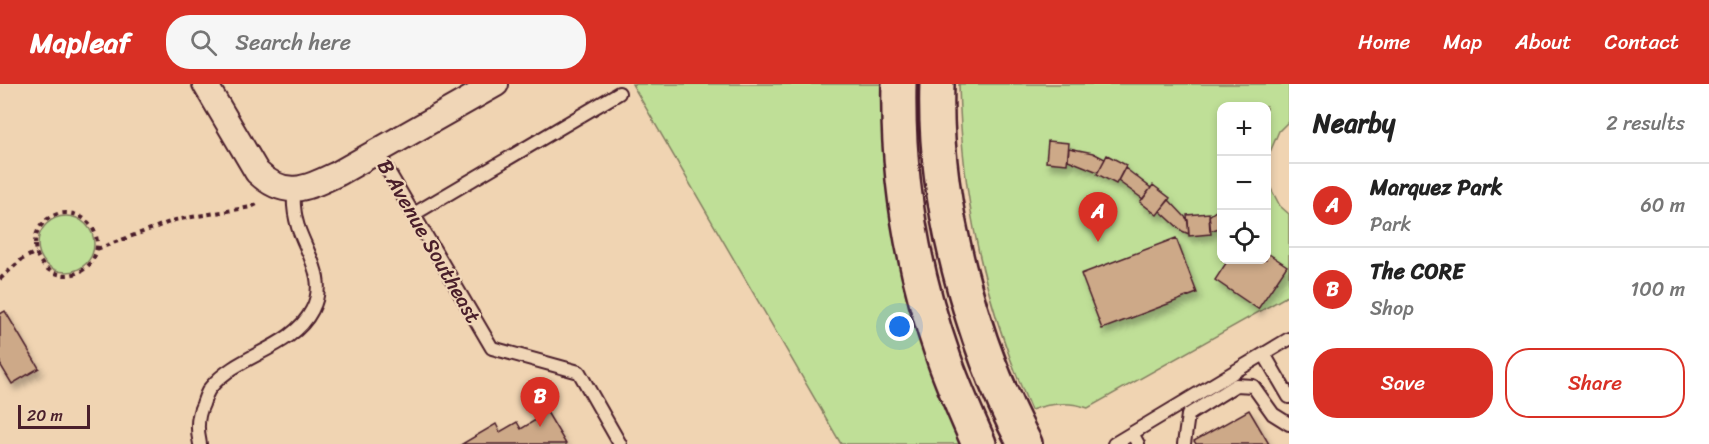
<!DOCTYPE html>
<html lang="en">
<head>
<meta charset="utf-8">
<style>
	body { margin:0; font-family:Sriracha,sans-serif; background:#f6f6f6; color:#222 }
	.controls { position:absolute; right:18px; top:18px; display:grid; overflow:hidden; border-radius:12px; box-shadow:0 3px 9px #0003 }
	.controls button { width:54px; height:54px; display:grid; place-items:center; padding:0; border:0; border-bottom:2px solid #e0e0e0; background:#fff; color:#222; font:30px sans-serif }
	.scale { position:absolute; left:18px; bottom:15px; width:72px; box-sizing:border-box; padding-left:6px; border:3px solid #4a1f2b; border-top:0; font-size:16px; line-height:21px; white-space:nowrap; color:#4a1f2b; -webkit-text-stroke:4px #f0d6b7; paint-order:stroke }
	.you { position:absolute; left:900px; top:243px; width:21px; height:21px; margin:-15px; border:4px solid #fff; border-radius:50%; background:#1a73e8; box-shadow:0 0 0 9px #1a73e833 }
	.badge { display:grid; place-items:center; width:39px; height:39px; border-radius:50%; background:#d93025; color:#fff; font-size:20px; font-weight:700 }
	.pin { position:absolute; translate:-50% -50px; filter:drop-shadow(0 2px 3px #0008) }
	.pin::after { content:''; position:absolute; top:32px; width:21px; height:18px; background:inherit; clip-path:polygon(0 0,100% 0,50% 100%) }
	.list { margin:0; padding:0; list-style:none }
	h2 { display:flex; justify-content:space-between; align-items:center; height:78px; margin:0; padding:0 24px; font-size:26px }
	h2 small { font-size:20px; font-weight:400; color:#767676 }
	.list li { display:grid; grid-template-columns:39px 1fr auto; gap:18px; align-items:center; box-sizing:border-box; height:84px; padding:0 24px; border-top:2px solid #e0e0e0 }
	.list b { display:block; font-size:22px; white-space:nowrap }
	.list p { margin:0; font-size:20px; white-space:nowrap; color:#767676 }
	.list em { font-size:20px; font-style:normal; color:#767676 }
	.actions { display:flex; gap:12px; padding:18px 24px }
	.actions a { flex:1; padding:14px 0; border:2px solid #d93025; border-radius:24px; text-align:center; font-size:21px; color:#d93025 }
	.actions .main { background:#d93025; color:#fff }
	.icon { flex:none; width:33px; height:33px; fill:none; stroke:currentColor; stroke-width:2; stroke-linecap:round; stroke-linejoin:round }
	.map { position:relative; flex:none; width:1289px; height:360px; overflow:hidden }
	header { display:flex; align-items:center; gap:36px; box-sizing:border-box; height:84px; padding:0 30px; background:#d93025; color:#fff }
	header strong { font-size:28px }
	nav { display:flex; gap:33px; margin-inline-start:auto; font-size:21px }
	.search { width:420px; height:54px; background:#f6f6f6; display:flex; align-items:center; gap:15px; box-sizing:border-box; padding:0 21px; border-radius:24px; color:#767676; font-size:22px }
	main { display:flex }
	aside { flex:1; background:#fff }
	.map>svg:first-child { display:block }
	.green { fill:#bfdf97; stroke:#847f61; stroke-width:1.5 }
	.building { fill:#cda988; stroke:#4a1f2b; stroke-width:1.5; filter:url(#shadow) }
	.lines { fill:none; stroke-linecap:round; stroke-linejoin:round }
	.lane-casing { stroke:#4a1f2b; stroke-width:16 }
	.street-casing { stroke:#4a1f2b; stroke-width:28 }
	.secondary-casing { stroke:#4a1f2b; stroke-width:38 }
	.path { stroke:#4a1f2b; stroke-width:4; stroke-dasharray:4.5 4.5; stroke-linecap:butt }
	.lane { stroke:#f0d6b7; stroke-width:12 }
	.street { stroke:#f0d6b7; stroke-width:24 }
	.secondary { stroke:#f0d6b7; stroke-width:33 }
	.labels { text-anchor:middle; stroke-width:4.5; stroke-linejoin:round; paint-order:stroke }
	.street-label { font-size:21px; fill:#4a1f2b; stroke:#f0d6b7 }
</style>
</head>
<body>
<header>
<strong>Mapleaf</strong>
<div class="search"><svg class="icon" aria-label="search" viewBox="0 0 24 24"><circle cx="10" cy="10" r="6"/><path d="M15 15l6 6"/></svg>Search here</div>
<nav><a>Home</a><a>Map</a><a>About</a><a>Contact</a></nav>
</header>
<main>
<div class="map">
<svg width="1289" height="360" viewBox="0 0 1289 360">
	<defs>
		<filter id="shadow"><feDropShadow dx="3.5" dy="6" stdDeviation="3" flood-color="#0004"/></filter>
	</defs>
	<rect width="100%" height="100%" fill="#f0d4b2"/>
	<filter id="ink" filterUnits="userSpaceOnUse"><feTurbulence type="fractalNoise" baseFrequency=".0167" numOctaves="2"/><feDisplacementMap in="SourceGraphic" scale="12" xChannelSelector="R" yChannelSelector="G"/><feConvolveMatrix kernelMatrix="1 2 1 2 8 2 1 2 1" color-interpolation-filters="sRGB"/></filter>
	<g filter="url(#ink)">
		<!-- green -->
		<path class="green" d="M632 0H884L965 360H841Z
			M959 0H1289V37L1279 47 1267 75 1266 22H1222V176H1266L1267 97 1280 122 1289 130V211L1088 324C1069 317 1050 319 1031 326 984 218 962 118 959 0Z
			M38 160a28 28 0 1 1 56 0a28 28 0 1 1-56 0Z"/>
		<!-- building -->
		<path class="building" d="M1048 57 1069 59 1067 80 1046 78Z
			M1069 64 1093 69 1105 75 1098 88 1068 76Z
			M1107 71 1126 81 1116 100 1097 90Z
			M1125 84 1151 104 1143 115 1118 97Z
			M1153 101 1170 114 1157 131 1140 118Z
			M1222 108V143L1210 147 1209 132 1217 126Z
			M1169 116 1188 136 1189 150 1182 147 1160 127Z
			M1209 129 1211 150 1189 152 1187 131Z
			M1176 154 1197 209 1102 245 1081 190Z
			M1266 168 1287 182 1258 225 1215 196 1228 176H1266Z
			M5 227 39 284 12 300 0 280V230Z
			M544 323 566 360H462L496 340 500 348 517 338 521 345 539 334 536 328Z
			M1249 326 1269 360H1196L1194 357Z"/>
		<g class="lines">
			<!-- lane casing -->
			<g class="lane-casing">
				<path id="lane" d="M377 68 492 264 579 288 620 360
					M414 130 619 9
					M1264 270 1289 313
					M1132 349 1138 360
					M200 360C197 347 197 332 203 320 205 314 207 307 211 303 238 270 292 265 312 226 328 196 307 170 298 143 294 130 293 119 294 106
					M1114 360 1289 255
					M1184 360 1188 331 1236 301 1253 302 1273 330 1289 340"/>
			</g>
			<!-- street casing -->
			<g class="street-casing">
				<path id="street" d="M205 0 257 88C286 116 307 104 339 89L496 0"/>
			</g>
			<!-- secondary casing -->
			<g class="secondary-casing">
				<path id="secondary" d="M899 0C897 93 913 187 944 275 954 304 967 332 979 360
					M937 0C933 117 971 257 1025 360"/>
			</g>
			<!-- path -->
			<path class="path" d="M35 160a31 31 0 1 1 62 0a31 31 0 1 1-62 0Z
				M97 165 175 136 251 123 259 119
				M0 195 21 176 36 168"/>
			<!-- lane -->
			<use href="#lane" class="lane"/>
			<!-- street -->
			<use href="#street" class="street"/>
			<!-- secondary -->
			<use href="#secondary" class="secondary"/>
		</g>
	</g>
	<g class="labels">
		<!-- street labels -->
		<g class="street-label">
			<text transform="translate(429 157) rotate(60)" y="7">B Avenue Southeast</text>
		</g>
	</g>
</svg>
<div class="controls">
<button>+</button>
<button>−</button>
<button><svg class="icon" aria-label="locate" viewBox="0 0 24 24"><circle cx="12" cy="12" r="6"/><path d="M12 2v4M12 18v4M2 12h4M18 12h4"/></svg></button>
</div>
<div class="scale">20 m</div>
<div class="you"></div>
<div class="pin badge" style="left:1098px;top:158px">A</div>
<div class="pin badge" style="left:540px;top:343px">B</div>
</div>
<aside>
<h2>Nearby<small>2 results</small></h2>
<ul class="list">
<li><span class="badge">A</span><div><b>Marquez Park</b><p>Park</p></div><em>60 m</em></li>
<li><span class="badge">B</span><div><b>The CORE</b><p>Shop</p></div><em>100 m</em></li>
</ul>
<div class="actions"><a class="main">Save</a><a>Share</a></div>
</aside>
</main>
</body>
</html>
